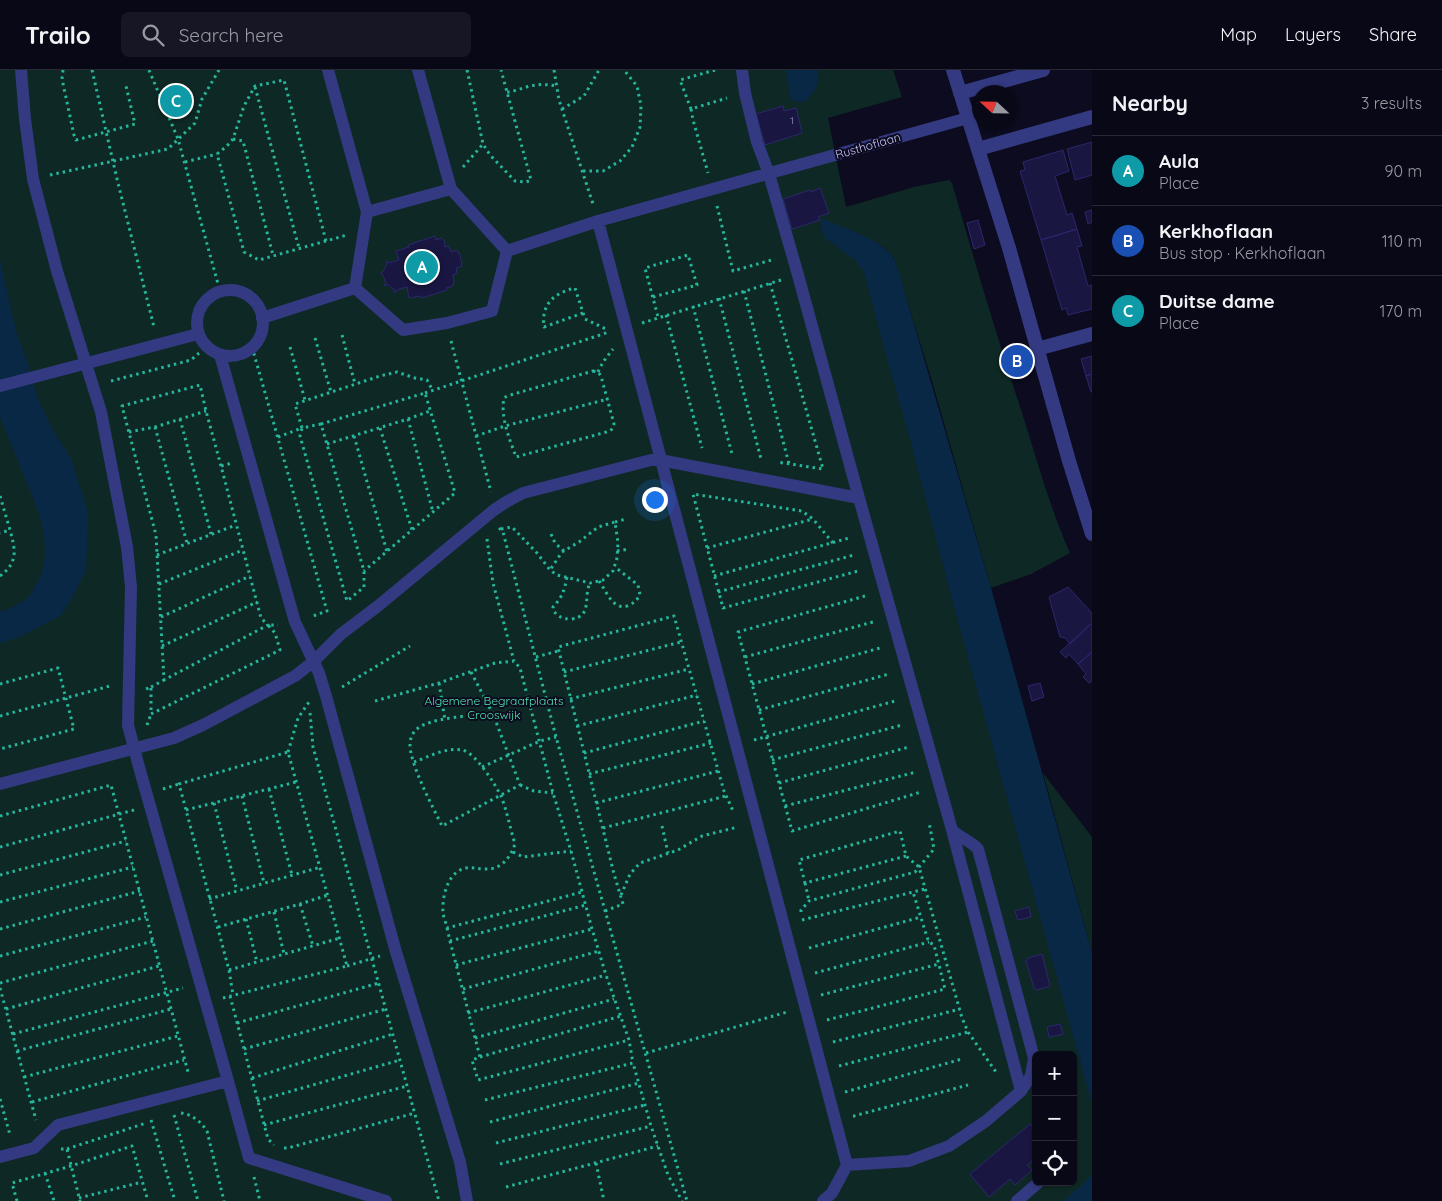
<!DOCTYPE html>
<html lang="en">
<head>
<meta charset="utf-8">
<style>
	body { margin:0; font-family:Quicksand,sans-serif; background:#171624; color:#f1f3f6 }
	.controls { position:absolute; right:15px; bottom:15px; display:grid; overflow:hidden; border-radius:8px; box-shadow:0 1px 4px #0004 }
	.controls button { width:45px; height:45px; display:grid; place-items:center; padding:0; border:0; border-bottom:1px solid #292936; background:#090817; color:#f1f3f6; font:25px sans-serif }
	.compass { position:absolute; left:972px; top:15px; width:45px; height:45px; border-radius:50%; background:#090817; box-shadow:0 1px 4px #0004; rotate:292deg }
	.you { position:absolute; left:654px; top:429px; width:18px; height:18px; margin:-12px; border:4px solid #fff; border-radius:50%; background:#1a73e8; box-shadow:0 0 0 8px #1a73e833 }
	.badge { display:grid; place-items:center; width:32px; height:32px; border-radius:50%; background:#0f766e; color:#fff; font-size:16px; font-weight:700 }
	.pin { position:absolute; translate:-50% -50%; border:2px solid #fff; box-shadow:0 1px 5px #0006 }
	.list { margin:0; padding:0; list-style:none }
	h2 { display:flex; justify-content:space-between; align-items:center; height:65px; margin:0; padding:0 20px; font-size:21px }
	h2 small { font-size:16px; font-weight:400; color:#999aa1 }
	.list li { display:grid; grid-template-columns:32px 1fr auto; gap:15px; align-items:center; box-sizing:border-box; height:70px; padding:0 20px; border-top:1px solid #292936 }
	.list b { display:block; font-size:19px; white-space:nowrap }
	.list p { margin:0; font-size:16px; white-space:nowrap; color:#999aa1 }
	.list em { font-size:16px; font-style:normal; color:#999aa1 }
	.icon { flex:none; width:28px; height:28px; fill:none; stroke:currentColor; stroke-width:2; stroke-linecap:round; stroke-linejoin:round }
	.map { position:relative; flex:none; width:1092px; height:1131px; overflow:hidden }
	header { display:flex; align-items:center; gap:30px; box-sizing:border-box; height:70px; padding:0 25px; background:#090817; border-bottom:1px solid #292936 }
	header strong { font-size:24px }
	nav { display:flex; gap:28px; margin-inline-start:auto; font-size:18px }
	.search { width:350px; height:45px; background:#171624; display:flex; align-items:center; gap:12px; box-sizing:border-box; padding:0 18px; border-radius:8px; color:#999aa1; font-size:19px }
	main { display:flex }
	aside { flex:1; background:#090817 }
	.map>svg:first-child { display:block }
	.green { fill:#0e2925; fill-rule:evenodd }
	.water { fill:#092845 }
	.building { fill:#191641; stroke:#2c276e }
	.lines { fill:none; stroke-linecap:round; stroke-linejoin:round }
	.path { stroke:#26b69b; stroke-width:3; stroke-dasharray:2.5 4; stroke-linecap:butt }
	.service { stroke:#333a81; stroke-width:12 }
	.minor { stroke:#333a81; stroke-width:14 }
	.labels { text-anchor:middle; stroke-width:4; stroke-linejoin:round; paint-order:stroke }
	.number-label { font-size:10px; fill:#9d9dd0 }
	.street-label { font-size:12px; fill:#c9caff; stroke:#0c0b1f }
	.park-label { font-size:12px; fill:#4fe5ac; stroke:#0c0b1f }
</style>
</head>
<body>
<header>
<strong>Trailo</strong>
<div class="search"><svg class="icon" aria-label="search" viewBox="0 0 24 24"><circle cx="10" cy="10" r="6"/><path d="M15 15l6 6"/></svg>Search here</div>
<nav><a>Map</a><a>Layers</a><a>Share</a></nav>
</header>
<main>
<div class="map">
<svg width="1092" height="1131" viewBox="0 0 1092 1131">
	<rect width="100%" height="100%" fill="#0c0b1f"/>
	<!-- green -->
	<path class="green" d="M0 0H893L902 27 828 48 846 137 914 117 949 110 952 113C974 190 997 267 1022 343 1037 390 1050 438 1070 483L1031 504 991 518 932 311 893 186 882 176 852 162 896 239 1092 957V1131H0ZM1036 985H1073V1112H1036Z
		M1043 703 1092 767V883Z"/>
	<!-- water -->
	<path class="water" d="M786 0H818C820 15 815 22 805 32L791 31Z
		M821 148C841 157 877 168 892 185 895 190 897 197 899 203L991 518 1092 883V1034L953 533 911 373 887 289 864 202 856 191 823 166Z
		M0 190 16 261 29 297 37 326 50 355 71 389 88 442 86 501 70 532 60 546 20 567 0 573V541L7 540 28 528 42 504 45 485 44 465 39 443 0 347Z
		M1092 1104V1131H1063L1082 1115Z"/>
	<!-- building -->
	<path class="building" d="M783 36 784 41 796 38 802 63 765 75 756 44Z
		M1092 72V105L1075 110 1067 79Z
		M1063 80 1069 101 1055 106 1067 145 1072 143 1077 159 1041 170 1020 101 1025 100 1023 92Z
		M820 118 829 143 818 147 820 150 792 159 783 129 810 120 811 122Z
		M1092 140V152L1088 154 1085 142Z
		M978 150 985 175 974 179 967 153Z
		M1077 159 1082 176 1077 177 1088 216 1092 215V239L1068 245 1066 238 1062 240 1041 170Z
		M435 166 436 170 441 168 444 170 445 177 449 176 451 182 457 180 458 183 459 182 462 193 461 194 462 196 456 198 457 203 453 205 454 211 453 216 446 218 447 220 422 228 421 226 409 228 407 217 397 220 396 222H394L395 220 387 214 385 216 384 215 386 213 383 205 381 204V202H383L387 194 386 193 387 191 389 193 399 190 396 181 409 177 408 175Z
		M1092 286V304L1086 306 1081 289Z
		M1092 304V322H1091L1086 306Z
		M1068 517 1092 543V553L1070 574 1065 568 1060 567 1049 527Z
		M1092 553V582L1078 594 1069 584 1066 588 1060 582Z
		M1092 582V611L1089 613 1083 607 1086 604 1078 594Z
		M1040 613 1044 627 1032 631 1028 616Z
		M1029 837 1031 847 1018 850 1015 841Z
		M1042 884 1050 916 1037 920 1034 918 1026 891 1028 888Z
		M1060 954 1063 964 1049 967 1047 957Z
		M1030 1054 1036 1061V1088L1027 1095 1032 1100 1015 1115 1010 1109 989 1127 970 1104Z"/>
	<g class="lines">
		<!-- path -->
		<path class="path" d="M63 0 62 9 74 65 76 70 135 54 126 16
			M92 0 117 109 154 257
			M149 0 178 69 220 221
			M467 0 483 74 490 85 515 111 526 112 531 110 501 0
			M554 0 559 30 593 134
			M715 0 680 10 691 39 727 28
			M255 17 299 178
			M507 22C518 21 526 16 536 15 543 14 550 15 557 16
			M562 39 584 26 599 0
			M691 39 693 50 708 103
			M233 69 243 71 273 185
			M185 92 217 84
			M463 97 483 74
			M583 101H603L620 91 632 77 640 57 641 36 637 16 624 0
			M50 105 168 79 195 53 202 29 219 0
			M717 136 733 201 775 189
			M326 171 284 10 255 16 244 36 233 69 227 76 217 84 244 182 259 190 347 165
			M770 213 823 399 777 392
			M744 221 789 394
			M653 227 697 215 688 185 645 198 658 247
			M719 228 761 389
			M693 236 732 384
			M583 243 544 257C541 234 554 223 575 218L585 249 608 260
			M666 245 702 378
			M642 253 781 210
			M342 265 355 314
			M315 268 331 322
			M451 271 491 422
			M252 277 327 541 313 546
			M290 277 305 330
			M593 301 598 302 601 306 614 354 613 358 610 361 516 387C510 370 500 347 504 328L507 326Z
			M598 302 603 292 613 279
			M111 311 191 290 199 283
			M425 323 609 262
			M180 349 211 464
			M408 349 430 341
			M321 354 302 358 295 334 380 306 397 302 415 308 427 310 433 321
			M155 357 187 473
			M380 358 412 460
			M129 362 155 357 206 341
			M354 366 387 482
			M476 366 505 356 608 329
			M278 367 302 358 300 366 347 531 364 517V501L321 354 425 323 455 423 364 501
			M327 374 408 349 433 442
			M221 396 206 341 200 315 122 336 156 465 164 610 268 555 261 548 221 396 232 393
			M0 426 10 460 0 463
			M615 452 626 449
			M499 458 503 462 556 667 687 1131
			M501 459 512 457 537 483 550 500 557 505 590 513 603 510 613 501 617 488 618 473 615 452 598 457 579 472 562 482 550 500
			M551 464 555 473 564 481
			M487 469 493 513 514 591
			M833 473 813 449 802 441 693 424 723 538 858 501
			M707 478 813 449
			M617 481 629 479
			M157 485 236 455
			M0 506C19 492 15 479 10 460
			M714 506 849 468
			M567 507C564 521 563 526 553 537V540C558 547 563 549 571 549 593 547 583 527 590 513
			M599 511C606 520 612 540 627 536 633 534 637 530 640 525L638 515 615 497
			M159 514 243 480
			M718 522 854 485
			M865 526 738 562 792 761 921 722
			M161 547 250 506
			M162 576 257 532
			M536 587 558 581
			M745 587 873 552
			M471 602 493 644
			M564 602 681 572
			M439 613 445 650
			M0 614 58 598 74 659 0 679
			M752 614 880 578
			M151 617 164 610
			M342 617 410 576
			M146 619 151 617V644L280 580 275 563 268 555H278
			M570 629 689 599
			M375 631 439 613 495 593 514 591 520 598 553 723 571 781 592 859 606 905 629 970 633 993
			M759 640 889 604
			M310 643 313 677 439 1131
			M483 644H493L520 715 442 756C433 737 409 693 410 673 411 663 417 657 426 654 439 648 468 646 483 644Z
			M0 646 110 616
			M147 655 151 644
			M577 656 697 625
			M754 670 895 631
			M288 682 298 648 309 632
			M584 683 704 651
			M772 690 902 655
			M414 692C428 687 446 677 462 680 475 682 495 714 501 726 507 741 510 758 515 774 510 788 501 800 485 799 478 799 472 797 466 798 447 802 442 827 443 843 444 848 446 853 447 858L582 822
			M482 697 540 671 556 667
			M589 704 711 673
			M779 713 909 677
			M520 715 534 721 553 723
			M163 719 179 714
			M269 719 292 805
			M242 726 264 813
			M214 733 237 821
			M596 733 718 701
			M785 736 916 702
			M186 740 296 712
			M0 746 111 715 188 1002
			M662 756 668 783
			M603 758 726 726
			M0 777 134 740
			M513 782 523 787 571 781
			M906 786 805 813 799 790 900 761 906 786 919 797 962 948 968 962 996 1002
			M0 805 126 771
			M805 813 809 831
			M621 825 630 804 640 793 678 780 702 766 738 757
			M209 829 321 797
			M0 832 133 797
			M300 834 313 876
			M605 841 623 834 614 804 558 577 674 546 724 721 733 741
			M274 842 284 884
			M801 842V840L809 831 915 802 934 779 929 752
			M246 849 257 892
			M802 850 925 819
			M218 857 300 834 328 825
			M447 858 450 871 586 835
			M0 859 140 821
			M450 871 480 987 472 990 478 1010 629 970
			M809 878 921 847
			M0 886 146 847
			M456 895 592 859
			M347 896 380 886
			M229 900 340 868
			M815 903 929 872
			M0 913 153 871
			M0 918 36 1050
			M463 919 599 881
			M821 925 939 894
			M230 926 268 1069 274 1075
			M223 928 347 896 288 682 179 714 229 900 233 925
			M6 939 159 896
			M468 943 606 905
			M827 950 945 919 934 875 929 872 927 867 913 822
			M237 953 379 913
			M13 964 183 918
			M475 968 614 929
			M833 972 960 939
			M244 979 386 939
			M17 981 171 939
			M646 983 787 942
			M480 987 621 946
			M839 996 968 962
			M24 1007 178 966
			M252 1008 393 964
			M845 1022 962 989
			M0 1029 10 1065
			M485 1030 633 993 651 1056 668 1105 682 1131
			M257 1031 400 990
			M32 1032 184 990
			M181 1043C192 1044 201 1052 207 1061L224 1131
			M174 1045 198 1131
			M853 1046H854L968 1015
			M151 1050 175 1131
			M490 1052 639 1013
			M264 1055 407 1016
			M496 1073 645 1035
			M284 1078H288L415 1043
			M61 1079H67L80 1131
			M67 1079 146 1053
			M596 1093 604 1131
			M500 1094 651 1056
			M45 1103 54 1131
			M254 1107 260 1131
			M506 1117 658 1076
			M79 1128 142 1112
			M17 1131 12 1113 71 1096 132 1076 148 1131"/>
		<!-- service -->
		<path class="service" d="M21 0 25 49 33 109 57 201 101 342 127 477 131 517 128 655 139 697 228 1011 249 1088 386 1131
			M328 0 367 142
			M418 0 451 119
			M742 0 745 23 757 72 769 104 798 205 859 428 952 760 1021 1021
			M598 151 847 1095
			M507 181 598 151 968 48
			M197 253a33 33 0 1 1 66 0a33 33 0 1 1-66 0Z
			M262 248 355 218 367 142 451 119 507 181 492 241 447 253 403 260 355 218
			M220 285 295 552 319 603 326 626 396 882 460 1092 467 1131
			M0 316 198 264
			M0 714 174 668 203 655 295 606 313 592 341 564 378 536 494 440 506 432 523 423 651 390H660L859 428
			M0 1087 34 1078 58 1055 228 1011
			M823 1131 832 1123 847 1095 909 1091 949 1076 986 1051 1021 1021 1031 1006 1034 988 978 779C971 771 960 768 952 760
			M1017 1131 1039 1112"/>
		<!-- minor -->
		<path class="minor" d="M953 0 1009 178 1069 391 1092 464
			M960 23 1043 0
			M978 79 1092 47
			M1037 279 1092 264"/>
	</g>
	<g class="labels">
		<!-- number labels -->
		<g class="number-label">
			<text x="792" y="54">1</text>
		</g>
		<!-- street labels -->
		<g class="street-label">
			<text transform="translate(868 76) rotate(-16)" y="4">Rusthoflaan</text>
		</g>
		<!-- park labels -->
		<g class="park-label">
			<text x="494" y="635">Algemene Begraafplaats<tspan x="494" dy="14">Crooswijk</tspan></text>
		</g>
	</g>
</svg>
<div class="controls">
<button>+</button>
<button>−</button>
<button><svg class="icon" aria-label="locate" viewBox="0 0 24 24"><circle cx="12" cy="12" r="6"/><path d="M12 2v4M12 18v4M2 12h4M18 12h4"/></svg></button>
</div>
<svg class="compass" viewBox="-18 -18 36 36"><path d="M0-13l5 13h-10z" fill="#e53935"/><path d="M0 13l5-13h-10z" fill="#999aa1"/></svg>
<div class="you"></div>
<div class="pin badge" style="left:422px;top:197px;background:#0f9aa8">A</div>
<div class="pin badge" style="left:1017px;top:291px;background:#1a4fb4">B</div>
<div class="pin badge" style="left:176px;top:31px;background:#0f9aa8">C</div>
</div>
<aside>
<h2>Nearby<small>3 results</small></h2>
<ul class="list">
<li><span class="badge" style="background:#0f9aa8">A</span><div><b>Aula</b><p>Place</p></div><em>90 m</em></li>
<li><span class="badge" style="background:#1a4fb4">B</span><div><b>Kerkhoflaan</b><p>Bus stop · Kerkhoflaan</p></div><em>110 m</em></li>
<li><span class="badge" style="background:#0f9aa8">C</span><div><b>Duitse dame</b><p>Place</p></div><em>170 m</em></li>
</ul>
</aside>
</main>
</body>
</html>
